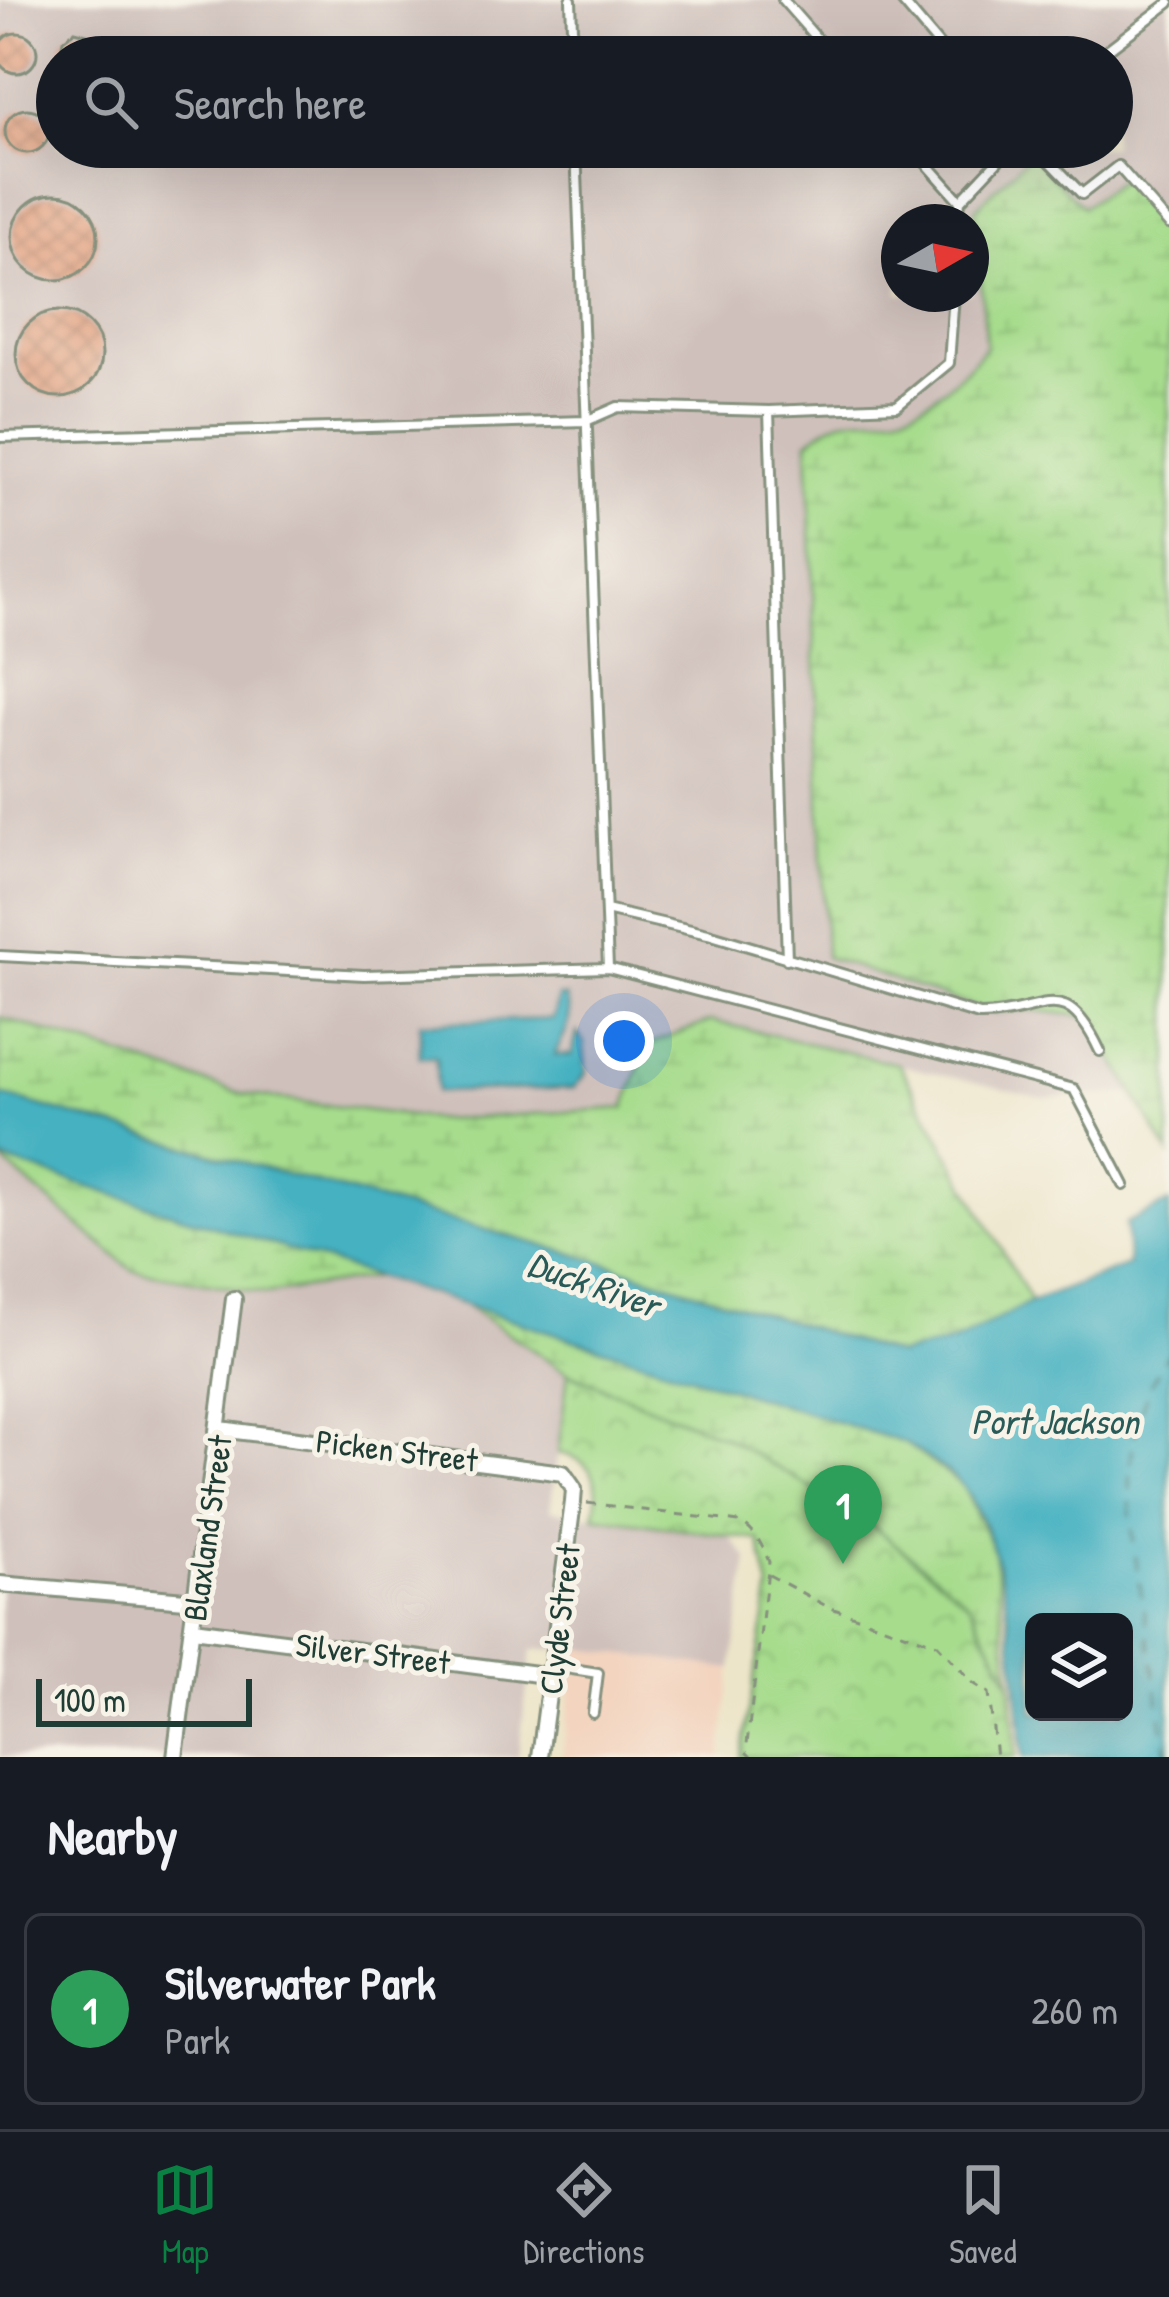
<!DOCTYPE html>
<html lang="en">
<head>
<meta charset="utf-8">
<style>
	body { margin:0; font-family:"Patrick Hand",sans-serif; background:#20242c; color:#f1f3f6 }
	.controls { position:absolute; right:36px; bottom:36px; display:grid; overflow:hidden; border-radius:18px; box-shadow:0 12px 48px #0002 }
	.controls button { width:108px; height:108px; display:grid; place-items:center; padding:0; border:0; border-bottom:3px solid #363941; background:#171b24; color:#f1f3f6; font:60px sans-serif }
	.compass { position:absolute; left:881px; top:204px; width:108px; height:108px; border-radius:50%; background:#171b24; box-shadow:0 12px 48px #0002; rotate:81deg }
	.scale { position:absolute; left:36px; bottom:30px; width:216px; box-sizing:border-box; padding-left:12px; border:6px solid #1f3d34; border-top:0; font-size:33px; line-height:42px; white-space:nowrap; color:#1f3d34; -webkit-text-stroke:9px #f7f3e8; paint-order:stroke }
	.you { position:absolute; left:624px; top:1041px; width:42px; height:42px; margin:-30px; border:9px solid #fff; border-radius:50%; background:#1a73e8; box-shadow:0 0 0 18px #1a73e833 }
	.badge { display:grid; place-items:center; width:78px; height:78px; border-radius:50%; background:#0b8043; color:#fff; font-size:39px; font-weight:700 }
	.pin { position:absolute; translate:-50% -99px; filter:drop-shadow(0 3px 6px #0008) }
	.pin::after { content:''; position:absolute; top:63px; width:42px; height:36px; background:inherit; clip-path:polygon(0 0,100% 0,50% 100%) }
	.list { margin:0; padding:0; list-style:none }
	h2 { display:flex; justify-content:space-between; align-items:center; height:156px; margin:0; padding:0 48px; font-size:51px }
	h2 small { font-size:39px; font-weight:400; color:#9ea1a6 }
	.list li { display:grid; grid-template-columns:78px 1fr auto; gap:36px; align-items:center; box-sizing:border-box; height:192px; margin:0 24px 24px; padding:0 24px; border:3px solid #363941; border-radius:18px }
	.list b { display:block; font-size:45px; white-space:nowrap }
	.list p { margin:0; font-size:39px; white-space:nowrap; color:#9ea1a6 }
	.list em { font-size:39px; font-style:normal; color:#9ea1a6 }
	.icon { flex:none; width:66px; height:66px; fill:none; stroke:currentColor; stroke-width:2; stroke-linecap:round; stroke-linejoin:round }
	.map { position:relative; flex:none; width:1169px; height:1757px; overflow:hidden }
	.search { position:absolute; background:#171b24; box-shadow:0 12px 48px #0002; left:36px; right:36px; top:36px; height:132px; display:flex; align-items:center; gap:30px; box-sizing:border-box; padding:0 42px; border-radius:66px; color:#9ea1a6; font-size:45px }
	.sheet { height:372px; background:#171b24 }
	nav { display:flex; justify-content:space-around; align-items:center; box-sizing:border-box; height:168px; border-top:3px solid #363941; background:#171b24; font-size:33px; color:#9ea1a6 }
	nav a { display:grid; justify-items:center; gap:6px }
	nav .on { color:#0b8043 }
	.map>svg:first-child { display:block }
	.built { fill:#f3d4bf }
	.industrial { fill:#cfc0bb; fill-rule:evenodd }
	.wetland { fill:url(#wetland-marsh); stroke:#638c60; stroke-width:3 }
	.park { fill:url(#park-crowns); stroke:#638c60; stroke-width:3 }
	.water { fill:#44b1c1; stroke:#32777a; stroke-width:3; fill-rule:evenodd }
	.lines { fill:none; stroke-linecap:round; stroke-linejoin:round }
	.ferry { stroke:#285a57; stroke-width:3; stroke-dasharray:15 12; stroke-linecap:butt }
	.building { fill:url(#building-cross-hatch) }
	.service-casing { stroke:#86917e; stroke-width:14 }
	.minor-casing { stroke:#86917e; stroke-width:20 }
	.path { stroke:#86917e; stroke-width:3; stroke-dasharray:9 9; stroke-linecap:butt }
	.service { stroke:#fff; stroke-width:8 }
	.minor { stroke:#fff; stroke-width:14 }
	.labels { text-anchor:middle; stroke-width:10; stroke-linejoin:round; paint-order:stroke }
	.street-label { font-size:33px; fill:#1f3d34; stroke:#f7f3e8 }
	.water-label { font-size:36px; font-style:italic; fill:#285a57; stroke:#f7f3e8 }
</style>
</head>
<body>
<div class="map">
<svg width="1169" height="1757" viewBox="0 0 1169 1757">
	<defs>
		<pattern id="wetland-marsh" width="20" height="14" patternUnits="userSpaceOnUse" patternTransform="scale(3)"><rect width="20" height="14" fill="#a7dc8d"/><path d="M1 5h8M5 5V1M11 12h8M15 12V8" fill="none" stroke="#8fbe7a"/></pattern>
		<pattern id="park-crowns" width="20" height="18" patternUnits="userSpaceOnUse" patternTransform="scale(3)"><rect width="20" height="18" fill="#a7dc8d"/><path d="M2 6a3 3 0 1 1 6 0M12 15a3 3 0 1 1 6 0" fill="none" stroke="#8fbe7a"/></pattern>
		<pattern id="building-cross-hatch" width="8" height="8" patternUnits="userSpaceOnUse" patternTransform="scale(3)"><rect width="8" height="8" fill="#e29d7a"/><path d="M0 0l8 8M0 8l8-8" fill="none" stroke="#b78165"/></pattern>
	</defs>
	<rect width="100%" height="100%" fill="#f7f3e8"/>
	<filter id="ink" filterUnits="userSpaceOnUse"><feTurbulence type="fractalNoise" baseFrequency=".00833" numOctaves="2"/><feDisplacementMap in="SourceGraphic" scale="24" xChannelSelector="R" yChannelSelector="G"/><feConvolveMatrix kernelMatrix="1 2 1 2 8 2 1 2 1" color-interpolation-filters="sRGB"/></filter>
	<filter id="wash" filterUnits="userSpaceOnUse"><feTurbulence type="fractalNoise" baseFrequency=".004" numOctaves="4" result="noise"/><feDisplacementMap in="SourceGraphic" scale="48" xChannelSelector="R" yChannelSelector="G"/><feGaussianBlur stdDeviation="2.7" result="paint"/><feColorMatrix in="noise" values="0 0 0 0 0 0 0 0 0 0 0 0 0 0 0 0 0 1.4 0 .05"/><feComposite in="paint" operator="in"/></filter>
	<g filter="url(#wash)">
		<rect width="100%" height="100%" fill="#ede5c9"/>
		<!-- built -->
		<path class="built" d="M576 1648 732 1669 721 1757H562Z"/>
		<!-- industrial -->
		<path class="industrial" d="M0 0H1169V1091L1042 1098 711 1021 648 1045 626 1108 442 1120 241 1094 0 1017ZM57 57H1112V147H57ZM899 222H971V294H899Z
			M0 1161 132 1270 267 1294 378 1277 463 1304 568 1373 550 1510 728 1535 748 1559 732 1669 576 1648 532 1650 518 1757H0Z"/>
		<!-- wetland -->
		<path class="wetland" d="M1030 154 1083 207 1125 176 1169 230V1154L1090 1017 1030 1010 989 1012 825 957 808 441C850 407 849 423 896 414 928 408 967 371 986 346L975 209Z
			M0 1017 241 1094 442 1120 625 1108 648 1045 711 1021 899 1064 1031 1302 955 1342 897 1355 595 1260 0 1095Z
			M0 1159 378 1277 267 1294 132 1270Z
			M463 1304 905 1443 963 1486 994 1551 1011 1683 969 1603 865 1520 724 1437 568 1373Z"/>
		<!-- park -->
		<path class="park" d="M568 1373 725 1437 865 1520 969 1603 1011 1683 1016 1757H741L770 1589 759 1540 594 1516C602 1483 594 1459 558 1453Z"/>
		<!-- water -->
		<path class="water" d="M558 997H566C575 1026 564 1033 555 1055H572L577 1033 584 1043 586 1073 574 1088 437 1092 436 1057H420V1023L553 1019Z
			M0 1095 595 1260 897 1355 955 1342 1031 1302 1128 1265 1126 1223 1169 1203V1757H1023C1016 1679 1011 1552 964 1488 951 1471 923 1456 905 1443L0 1159ZM1124 1622V1712H1034V1622Z"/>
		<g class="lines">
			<!-- ferry -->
			<path class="ferry" d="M1167 1757C1161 1717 1156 1678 1149 1638 1133 1541 1108 1441 1169 1353"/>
		</g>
		<g id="blocks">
			<!-- building -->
			<path class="building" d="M75 31 95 36 103 57H60L63 40Z
				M-3 53a20 20 0 1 1 40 0a20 20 0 1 1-40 0Z
				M5 131a22 22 0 1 1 44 0a22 22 0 1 1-44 0Z
				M12 237a43 43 0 1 1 86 0a43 43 0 1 1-86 0Z
				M16 354a43 43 0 1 1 86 0a43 43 0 1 1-86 0Z"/>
		</g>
	</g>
	<g filter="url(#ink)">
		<use href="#blocks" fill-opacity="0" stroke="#86917e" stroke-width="3"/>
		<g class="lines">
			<!-- service casing -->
			<g class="service-casing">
				<path id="service" d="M571 0 573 57
					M783 0 833 57
					M901 0 949 57
					M1098 57 1169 3
					M576 147 608 968
					M912 147 960 201
					M1036 147 1082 194 1118 166 1169 224
					M958 222 960 201 1011 147
					M769 411 787 959
					M0 437 586 421 618 407 769 411 897 406 949 363 954 294
					M606 910 708 934 979 1015C1043 1016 1063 972 1100 1051
					M0 956 364 975 608 968 1074 1089 1124 1185
					M553 1666 598 1673 593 1713"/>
			</g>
			<!-- minor casing -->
			<g class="minor-casing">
				<path id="minor" d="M220 1429 563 1473 574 1489 573 1502 540 1757
					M0 1584 197 1601
					M193 1629 552 1676
					M175 1757 234 1299"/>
			</g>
			<!-- path -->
			<path class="path" d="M587 1503 739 1522C756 1531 762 1545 769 1562L746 1752 751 1757
				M769 1575 828 1607 937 1644 973 1683 989 1693 996 1757"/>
			<!-- service -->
			<use href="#service" class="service"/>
			<!-- minor -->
			<use href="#minor" class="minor"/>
		</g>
	</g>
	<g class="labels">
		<!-- street labels -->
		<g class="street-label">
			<text transform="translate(397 1450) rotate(7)" y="12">Picken Street</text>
			<text transform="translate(207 1528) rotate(-82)" y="12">Blaxland Street</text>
			<text transform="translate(559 1619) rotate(-83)" y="12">Clyde Street</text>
			<text transform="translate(373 1653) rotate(7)" y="12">Silver Street</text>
		</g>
		<!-- water labels -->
		<g class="water-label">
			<text transform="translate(594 1284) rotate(19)" y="13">Duck River</text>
			<text x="1055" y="1434">Port Jackson</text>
		</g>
	</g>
</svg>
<div class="controls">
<button><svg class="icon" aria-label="layers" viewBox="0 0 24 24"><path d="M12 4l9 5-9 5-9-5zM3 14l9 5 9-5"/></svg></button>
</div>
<svg class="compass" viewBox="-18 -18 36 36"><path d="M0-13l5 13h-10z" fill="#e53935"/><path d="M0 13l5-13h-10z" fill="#9ea1a6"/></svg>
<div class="scale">100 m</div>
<div class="you"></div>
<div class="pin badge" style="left:843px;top:1564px;background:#2e9e5b">1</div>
<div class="search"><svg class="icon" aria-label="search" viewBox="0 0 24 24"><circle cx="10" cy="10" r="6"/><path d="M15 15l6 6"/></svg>Search here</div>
</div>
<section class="sheet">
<h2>Nearby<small></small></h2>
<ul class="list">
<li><span class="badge" style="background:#2e9e5b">1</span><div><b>Silverwater Park</b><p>Park</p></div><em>260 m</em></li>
</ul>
</section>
<nav>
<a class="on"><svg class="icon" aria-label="map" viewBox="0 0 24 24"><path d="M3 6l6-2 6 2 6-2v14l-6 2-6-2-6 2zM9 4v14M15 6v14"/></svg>Map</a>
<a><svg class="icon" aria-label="directions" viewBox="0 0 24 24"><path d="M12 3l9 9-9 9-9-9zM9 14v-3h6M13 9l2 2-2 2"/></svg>Directions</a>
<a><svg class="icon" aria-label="saved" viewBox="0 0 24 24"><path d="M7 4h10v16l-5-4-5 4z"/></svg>Saved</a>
</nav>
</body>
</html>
